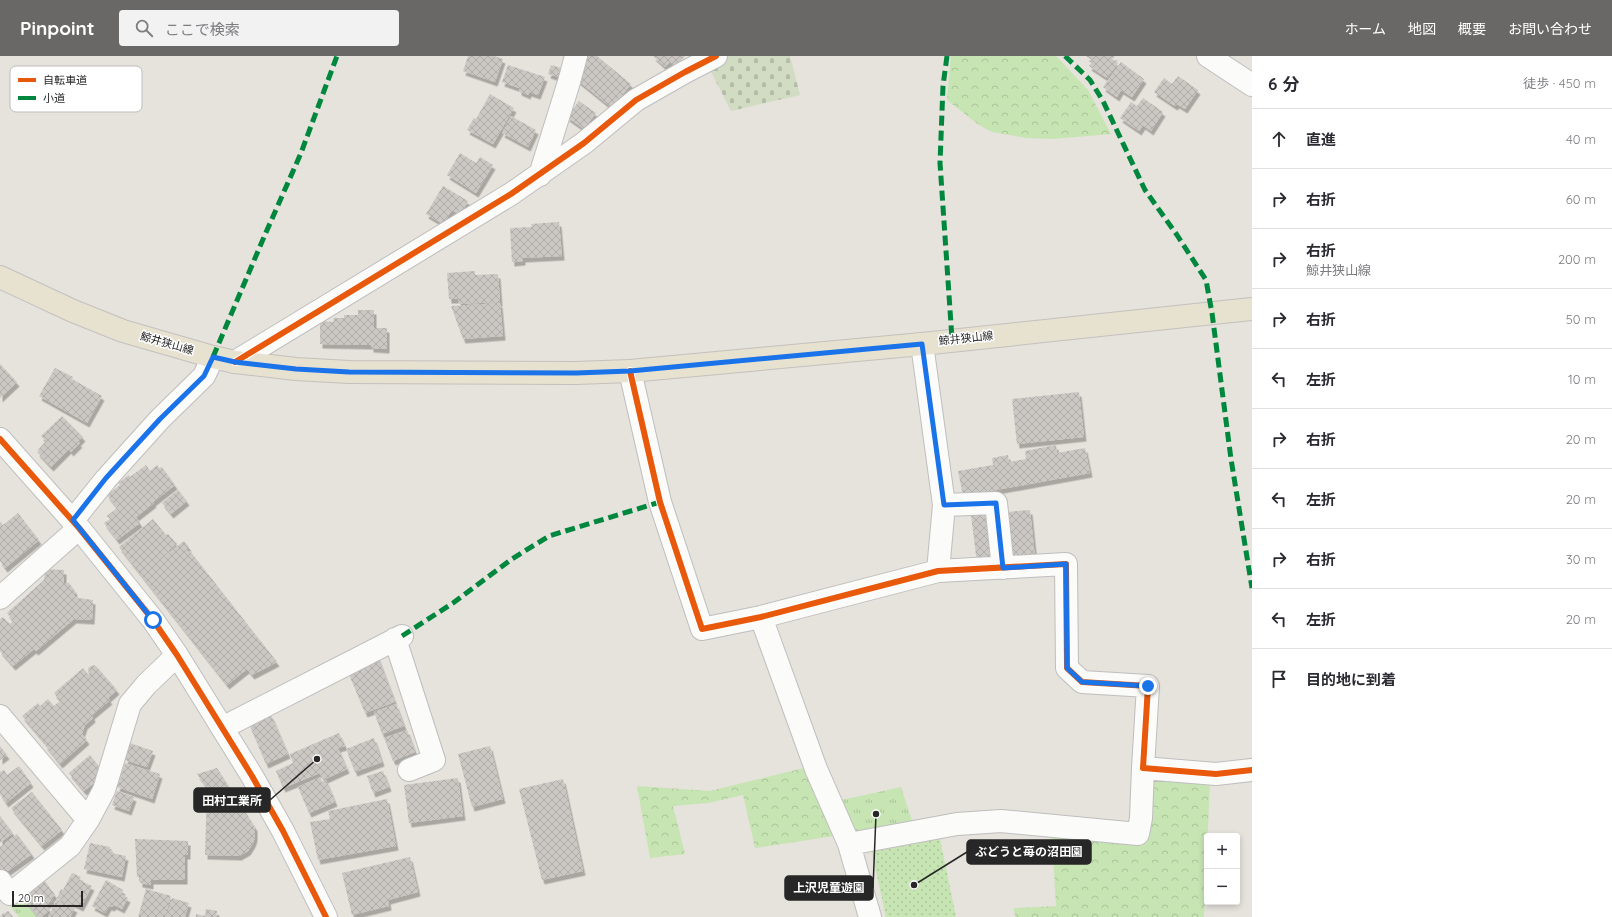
<!DOCTYPE html>
<html lang="ja">
<head>
<meta charset="utf-8">
<style>
	body { margin:0; font-family:Quicksand,"Noto Sans JP",sans-serif; background:#f2f2f3; color:#2b2b33 }
	.controls { position:absolute; right:12px; bottom:12px; display:grid; overflow:hidden; border-radius:4px; box-shadow:0 2px 6px #0003 }
	.controls button { width:36px; height:36px; display:grid; place-items:center; padding:0; border:0; border-bottom:1px solid #e1e1e2; background:#fff; color:#2b2b33; font:20px sans-serif }
	.scale { position:absolute; left:12px; bottom:10px; width:71px; box-sizing:border-box; padding-left:4px; border:2px solid #272727; border-top:0; font-size:11px; line-height:14px; white-space:nowrap; color:#272727; -webkit-text-stroke:3px #fff; paint-order:stroke }
	.stop { position:absolute; width:12px; height:12px; margin:-9px; border:3px solid #1a73e8; border-radius:50%; background:#fff }
	.stop.end { background:#1a73e8; border-color:#fff; box-shadow:0 1px 4px #0008 }
	.list { margin:0; padding:0; list-style:none }
	h2 { display:flex; justify-content:space-between; align-items:center; height:52px; margin:0; padding:0 16px; font-size:17px }
	h2 small { font-size:13px; font-weight:400; color:#7c7c81 }
	.list li { display:grid; grid-template-columns:26px 1fr auto; gap:12px; align-items:center; box-sizing:border-box; height:60px; padding:0 16px; border-top:1px solid #e1e1e2 }
	.list b { display:block; font-size:15px; white-space:nowrap }
	.list p { margin:0; font-size:13px; white-space:nowrap; color:#7c7c81 }
	.list em { font-size:13px; font-style:normal; color:#7c7c81 }
	.icon { flex:none; width:22px; height:22px; fill:none; stroke:currentColor; stroke-width:2; stroke-linecap:round; stroke-linejoin:round }
	.map { position:relative; flex:none; width:1252px; height:861px; overflow:hidden }
	header { display:flex; align-items:center; gap:24px; box-sizing:border-box; height:56px; padding:0 20px; background:#6a6866; color:#fff }
	header strong { font-size:19px }
	nav { display:flex; gap:22px; margin-inline-start:auto; font-size:14px }
	.search { width:280px; height:36px; background:#f2f2f3; display:flex; align-items:center; gap:10px; box-sizing:border-box; padding:0 14px; border-radius:4px; color:#7c7c81; font-size:15px }
	main { display:flex }
	aside { flex:1; background:#fff }
	.map>svg:first-child { display:block }
	.forest { fill:url(#forest-crowns) }
	.cemetery { fill:url(#cemetery-stones) }
	.park { fill:url(#park-tufts) }
	.garden { fill:url(#garden-dots) }
	.building { fill:url(#building-cross-hatch); filter:url(#shadow) }
	.lines { fill:none; stroke-linecap:round; stroke-linejoin:round }
	.minor-casing { stroke:#bfbebe; stroke-width:24 }
	.major-casing { stroke:#c3c1bf; stroke-width:24 }
	.minor { stroke:#fbfbfa; stroke-width:22 }
	.major { stroke:#e7e1d0; stroke-width:22 }
	.quiet { stroke:#00873e; stroke-width:5; stroke-dasharray:10 5; stroke-linecap:butt }
	.cycleway-casing { stroke:#fff; stroke-width:8 }
	.cycleway { stroke:#e8590c; stroke-width:6 }
	.route { stroke:#1a73e8; stroke-width:5 }
	.labels { text-anchor:middle; stroke-width:3; stroke-linejoin:round; paint-order:stroke }
	.street-label { font-size:11px; fill:#272727; stroke:#fff }
	.key { fill:#fff; stroke:#bebebe; stroke-width:1 }
	.key-label { font-size:11px; fill:#272727 }
	.leader { fill:none; stroke:#272727; stroke-width:1.5 }
	.callout-dot { fill:#272727; stroke:#fff; stroke-width:1.5 }
	.callout { fill:#272727; stroke:#272727; stroke-width:1.5 }
	.callout-label { font-size:12px; text-anchor:middle; font-weight:bold; fill:#fff }
</style>
</head>
<body>
<header>
<strong>Pinpoint</strong>
<div class="search"><svg class="icon" aria-label="search" viewBox="0 0 24 24"><circle cx="10" cy="10" r="6"/><path d="M15 15l6 6"/></svg>ここで検索</div>
<nav><a>ホーム</a><a>地図</a><a>概要</a><a>お問い合わせ</a></nav>
</header>
<main>
<div class="map">
<svg width="1252" height="861" viewBox="0 0 1252 861">
	<defs>
		<pattern id="forest-crowns" width="20" height="18" patternUnits="userSpaceOnUse"><rect width="20" height="18" fill="#c6e5b2"/><path d="M2 6a3 3 0 1 1 6 0M12 15a3 3 0 1 1 6 0" fill="none" stroke="#aac499"/></pattern>
		<pattern id="cemetery-stones" width="16" height="16" patternUnits="userSpaceOnUse"><rect width="16" height="16" fill="#d2dcc2"/><path d="M2 7V4a2 2 0 0 1 4 0v3zM10 15v-3a2 2 0 0 1 4 0v3z" fill="#b4bda7"/></pattern>
		<pattern id="park-tufts" width="24" height="20" patternUnits="userSpaceOnUse"><rect width="24" height="20" fill="#c6e5b2"/><path d="M3 7l-1-3M5 7V3M7 7l1-3M15 17l-1-3M17 17v-4M19 17l1-3" fill="none" stroke="#aac499"/></pattern>
		<pattern id="garden-dots" width="8" height="8" patternUnits="userSpaceOnUse"><rect width="8" height="8" fill="#c6e5b2"/><path d="M2 2h.1M6 6h.1" fill="none" stroke="#aac499" stroke-width="1.8" stroke-linecap="round"/></pattern>
		<pattern id="building-cross-hatch" width="8" height="8" patternUnits="userSpaceOnUse"><rect width="8" height="8" fill="#cbc8c3"/><path d="M0 0l8 8M0 8l8-8" fill="none" stroke="#aeaca8"/></pattern>
		<filter id="shadow"><feDropShadow dx="2.5" dy="4.5" stdDeviation="0" flood-color="#0004"/></filter>
	</defs>
	<rect width="100%" height="100%" fill="#e6e2dc"/>
	<!-- forest -->
	<path class="forest" d="M951 0H1056L1088 34 1111 78 1052 83 1026 82 992 76 979 69 947 44Z
		M808 711 834 780 755 792 743 739 708 747 673 750 685 798 650 802 637 730 710 735Z
		M1148 722 1210 726 1204 861H1015L1014 852 1056 850 1052 779 1144 784Z"/>
	<!-- cemetery -->
	<path class="cemetery" d="M729 0H790L800 39 731 55 708 10Z"/>
	<!-- park -->
	<path class="park" d="M901 731 914 771 856 782 837 745Z
		M18 838 37 861H19L7 846Z"/>
	<!-- garden -->
	<path class="garden" d="M940 783 956 861H886L872 796Z"/>
	<!-- building -->
	<path class="building" d="M468 0H494L503 3 495 26 463 15Z
		M584 0H597L631 28 612 52 576 23 584 13 581 10Z
		M653 0H685L675 11 670 6 665 11Z
		M1086 0H1115L1112 3 1118 7 1107 22 1089 10 1093 5Z
		M1121 6 1144 23 1132 41 1121 34 1117 41 1103 31Z
		M508 9 545 21 538 39 529 36 528 39 519 35V32L502 26Z
		M551 9 561 12 558 21 548 18Z
		M1178 20 1198 34 1185 53 1177 48 1175 50 1154 36 1164 22 1172 28Z
		M490 38 514 52 493 88 467 74 474 62 476 63Z
		M1143 42 1163 56 1151 75 1143 69 1139 75 1120 62 1131 46 1137 50Z
		M579 45 596 57 584 73 567 61Z
		M511 60 536 74 528 91 502 77Z
		M460 97 476 107 480 101 493 109 476 137 447 119Z
		M443 130 468 145 460 159 452 154 443 168 426 158Z
		M559 166 562 200 523 202V205L512 206 510 172 532 171 531 168Z
		M475 215V219L498 218 500 246 459 248 458 243H449L447 217Z
		M500 247 503 280 463 283 451 250Z
		M358 254H374V272H387V293L371 292V289L320 288V265L333 266 334 262H344V259H358Z
		M0 308 17 326 0 342Z
		M55 312 73 321 72 323 102 340 87 367 39 340Z
		M1079 336 1084 381 1017 388 1012 343Z
		M62 360 83 381 78 386 80 387 71 396 69 393 51 411 37 396 39 395 38 394 46 385 41 380Z
		M1056 389 1057 397 1085 392 1090 417 963 440 958 415 993 409 992 402 1008 399 1009 406 1026 403 1025 395Z
		M146 409 150 415 157 409 159 412 162 411 175 429 153 446 154 447 136 461 140 467 117 484 104 467 110 463 107 460 117 452 107 439 120 429 118 427 129 419 130 421Z
		M178 434 187 445 171 458 162 447Z
		M1030 454 1035 502 1010 505 1006 456Z
		M18 457 39 484 5 512 0 505V467L1 466 3 469Z
		M989 457 995 504 977 507 971 459Z
		M153 463 166 479 168 478 177 488 150 511 184 485 189 491 186 493 189 496 190 495 277 606 252 619 247 613 227 629 119 491Z
		M45 513 64 514V527H69L75 535 74 540 78 542 93 544 92 564 74 563 36 595 34 593 13 610 0 595V563L3 561 10 568 13 565 7 557 44 524Z
		M377 599 395 646 365 657 346 611Z
		M93 609 96 610 117 634 108 642 110 644 92 659 93 662 85 669 82 678 87 684 60 708 45 689 46 688 22 660 38 647 40 650 48 643 54 650 60 645 54 637 83 612 89 619 88 612Z
		M396 648 404 670 382 678 374 656Z
		M271 659 288 698 266 708 249 668Z
		M407 674 415 696 393 705 384 682Z
		M339 677 345 690 338 692 347 713 323 724 320 717 283 732 276 715 293 707 290 698Z
		M374 682 382 706 355 716 346 693Z
		M130 687 153 695 147 711 125 704Z
		M0 690 7 699 0 704Z
		M490 690 503 743 472 751 458 698Z
		M90 699 101 713 96 716 100 722 84 735 69 717Z
		M125 707 160 718 152 743 117 731Z
		M19 710 31 727 6 747 0 738V716L4 714 7 719Z
		M217 712 255 771V781L253 787 248 795 239 800 205 799 207 732 197 718Z
		M383 715 389 731 373 737 367 720Z
		M320 721 322 726 326 724 335 746 309 757 298 731Z
		M458 722 463 760 409 767 404 729Z
		M563 723 583 815 542 824 519 733Z
		M117 735 134 741 129 755 112 749Z
		M32 736 62 774 42 790 11 752Z
		M387 743 396 790 318 804 310 766 330 763 328 755Z
		M0 760 13 777 0 787Z
		M17 778 32 798 8 815 6 813 2 816 0 813V791Z
		M135 783 188 785V799H185V824H151V829L140 827V821H137Z
		M90 787 110 791V793H112L111 797 126 800 122 821 84 813Z
		M410 801 418 836 388 844 389 850 352 859 342 817Z
		M72 817 81 821 79 824 92 830 81 851 72 847 71 849 57 842 61 833 63 834Z
		M44 824 55 839 51 842 53 844 46 849 50 854 41 861H38L21 839Z
		M106 824 123 834 121 838 128 842 122 853 114 849 112 851 109 850 105 857 92 850Z
		M146 833 171 840 165 861H138Z
		M172 842 189 847 185 861H166Z
		M57 843 75 852 70 861H48Z
		M206 853 217 855 216 861H196V858L205 860Z
		M8 855 13 861H0L4 856V858Z"/>
	<g class="lines">
		<!-- minor casing -->
		<g class="minor-casing">
			<path id="minor" d="M1208 0 1252 29
				M540 119 569 26 576 0
				M922 288 944 449 996 447 1003 512
				M235 306 511 138 584 87 636 44 685 16 716 0
				M630 315 660 446 702 573 761 561 938 515 1066 508 1067 612 1082 626 1148 630 1143 712 1216 718 1252 714
				M0 383 79 472 153 564 177 599 252 720 283 775 326 861
				M73 464 106 423 160 363 204 320 213 301
				M938 515 944 449
				M0 542 79 472
				M761 561 816 713 849 788 870 861
				M395 583 434 704 409 714
				M0 660 88 764
				M222 672 402 580
				M849 788 957 768 1001 765 1138 778 1141 762 1143 712
				M0 825 10 838 70 790 88 764 104 734 130 648 146 629 177 599"/>
		</g>
		<!-- major casing -->
		<g class="major-casing">
			<path id="major" d="M0 221 73 255 123 275 213 301 235 306 296 313 349 316 576 317 630 315 922 288 1252 253"/>
		</g>
		<!-- minor -->
		<use href="#minor" class="minor"/>
		<!-- major -->
		<use href="#major" class="major"/>
		<!-- quiet -->
		<path class="quiet" d="M947 0 943 30 940 107 952 283
			M1065 0 1090 24 1103 45 1145 134 1177 179 1206 224 1212 257 1231 403 1252 532
			M213 301 264 181 301 97 337 0
			M402 580 453 547 512 503 549 480 660 446"/>
		<!-- cycleway casing -->
		<g class="cycleway-casing">
			<path id="cycleway" d="M235 306 511 138 584 87 636 44 685 16 716 0
				M630 315 660 446 702 573 761 561 938 515 1066 508 1067 612 1082 626 1148 630 1143 712 1216 718 1252 714
				M0 383 79 472 153 564 177 599 252 720 283 775 326 861"/>
		</g>
		<!-- cycleway -->
		<use href="#cycleway" class="cycleway"/>
	</g>
	<g class="lines">
		<!-- route -->
		<path class="route" d="M153 564 73 464 106 422 160 363 204 320 213 301 235 306 296 313 349 316 576 317 630 315 922 288 944 449 996 447 1003 512 1066 508 1067 612 1082 626 1148 630"/>
	</g>
	<g class="labels">
		<!-- street labels -->
		<g class="street-label">
			<text transform="translate(966 282) rotate(-6)" y="4">鯨井狭山線</text>
			<text transform="translate(167 287) rotate(16)" y="4">鯨井狭山線</text>
		</g>
	</g>
	<!-- legend -->
	<rect x="10" y="10" width="132" height="46" rx="6" class="key"/>
	<rect x="18" y="22" width="18" height="4" fill="#e8590c"/>
	<rect x="18" y="40" width="18" height="4" fill="#00873e"/>
	<g class="key-label">
		<text x="43" y="28">自転車道</text>
		<text x="43" y="46">小道</text>
	</g>
	<!-- callouts -->
	<path class="leader" d="M317 703L270 744M914 829L967 796M876 758L873 832"/>
	<g class="callout-dot">
		<circle cx="317" cy="703" r="4"/>
		<circle cx="914" cy="829" r="4"/>
		<circle cx="876" cy="758" r="4"/>
	</g>
	<g class="callout">
		<rect x="194" y="732" width="76" height="24" rx="4"/>
		<rect x="967" y="784" width="124" height="24" rx="4"/>
		<rect x="785" y="820" width="88" height="24" rx="4"/>
	</g>
	<g class="callout-label">
		<text x="232" y="749">田村工業所</text>
		<text x="1029" y="800">ぶどうと苺の沼田園</text>
		<text x="829" y="836">上沢児童遊園</text>
	</g>
</svg>
<div class="controls">
<button>+</button>
<button>−</button>
</div>
<div class="scale">20 m</div>
<div class="stop" style="left:153px;top:564px"></div>
<div class="stop end" style="left:1148px;top:630px"></div>
</div>
<aside>
<h2>6 分<small>徒歩 · 450 m</small></h2>
<ul class="list">
<li><svg class="icon" aria-label="ahead" viewBox="0 0 24 24"><path d="M12 20V5M6 11l6-6 6 6"/></svg><div><b>直進</b></div><em>40 m</em></li>
<li><svg class="icon" aria-label="right" viewBox="0 0 24 24"><path d="M7 20v-9h11M14 6l5 5-5 5"/></svg><div><b>右折</b></div><em>60 m</em></li>
<li><svg class="icon" aria-label="right" viewBox="0 0 24 24"><path d="M7 20v-9h11M14 6l5 5-5 5"/></svg><div><b>右折</b><p>鯨井狭山線</p></div><em>200 m</em></li>
<li><svg class="icon" aria-label="right" viewBox="0 0 24 24"><path d="M7 20v-9h11M14 6l5 5-5 5"/></svg><div><b>右折</b></div><em>50 m</em></li>
<li><svg class="icon" aria-label="left" viewBox="0 0 24 24"><path d="M17 20v-9H6M10 6l-5 5 5 5"/></svg><div><b>左折</b></div><em>10 m</em></li>
<li><svg class="icon" aria-label="right" viewBox="0 0 24 24"><path d="M7 20v-9h11M14 6l5 5-5 5"/></svg><div><b>右折</b></div><em>20 m</em></li>
<li><svg class="icon" aria-label="left" viewBox="0 0 24 24"><path d="M17 20v-9H6M10 6l-5 5 5 5"/></svg><div><b>左折</b></div><em>20 m</em></li>
<li><svg class="icon" aria-label="right" viewBox="0 0 24 24"><path d="M7 20v-9h11M14 6l5 5-5 5"/></svg><div><b>右折</b></div><em>30 m</em></li>
<li><svg class="icon" aria-label="left" viewBox="0 0 24 24"><path d="M17 20v-9H6M10 6l-5 5 5 5"/></svg><div><b>左折</b></div><em>20 m</em></li>
<li><svg class="icon" aria-label="arrive" viewBox="0 0 24 24"><path d="M6 21V4h12l-3 4 3 4H6"/></svg><div><b>目的地に到着</b></div></li>
</ul>
</aside>
</main>
</body>
</html>
